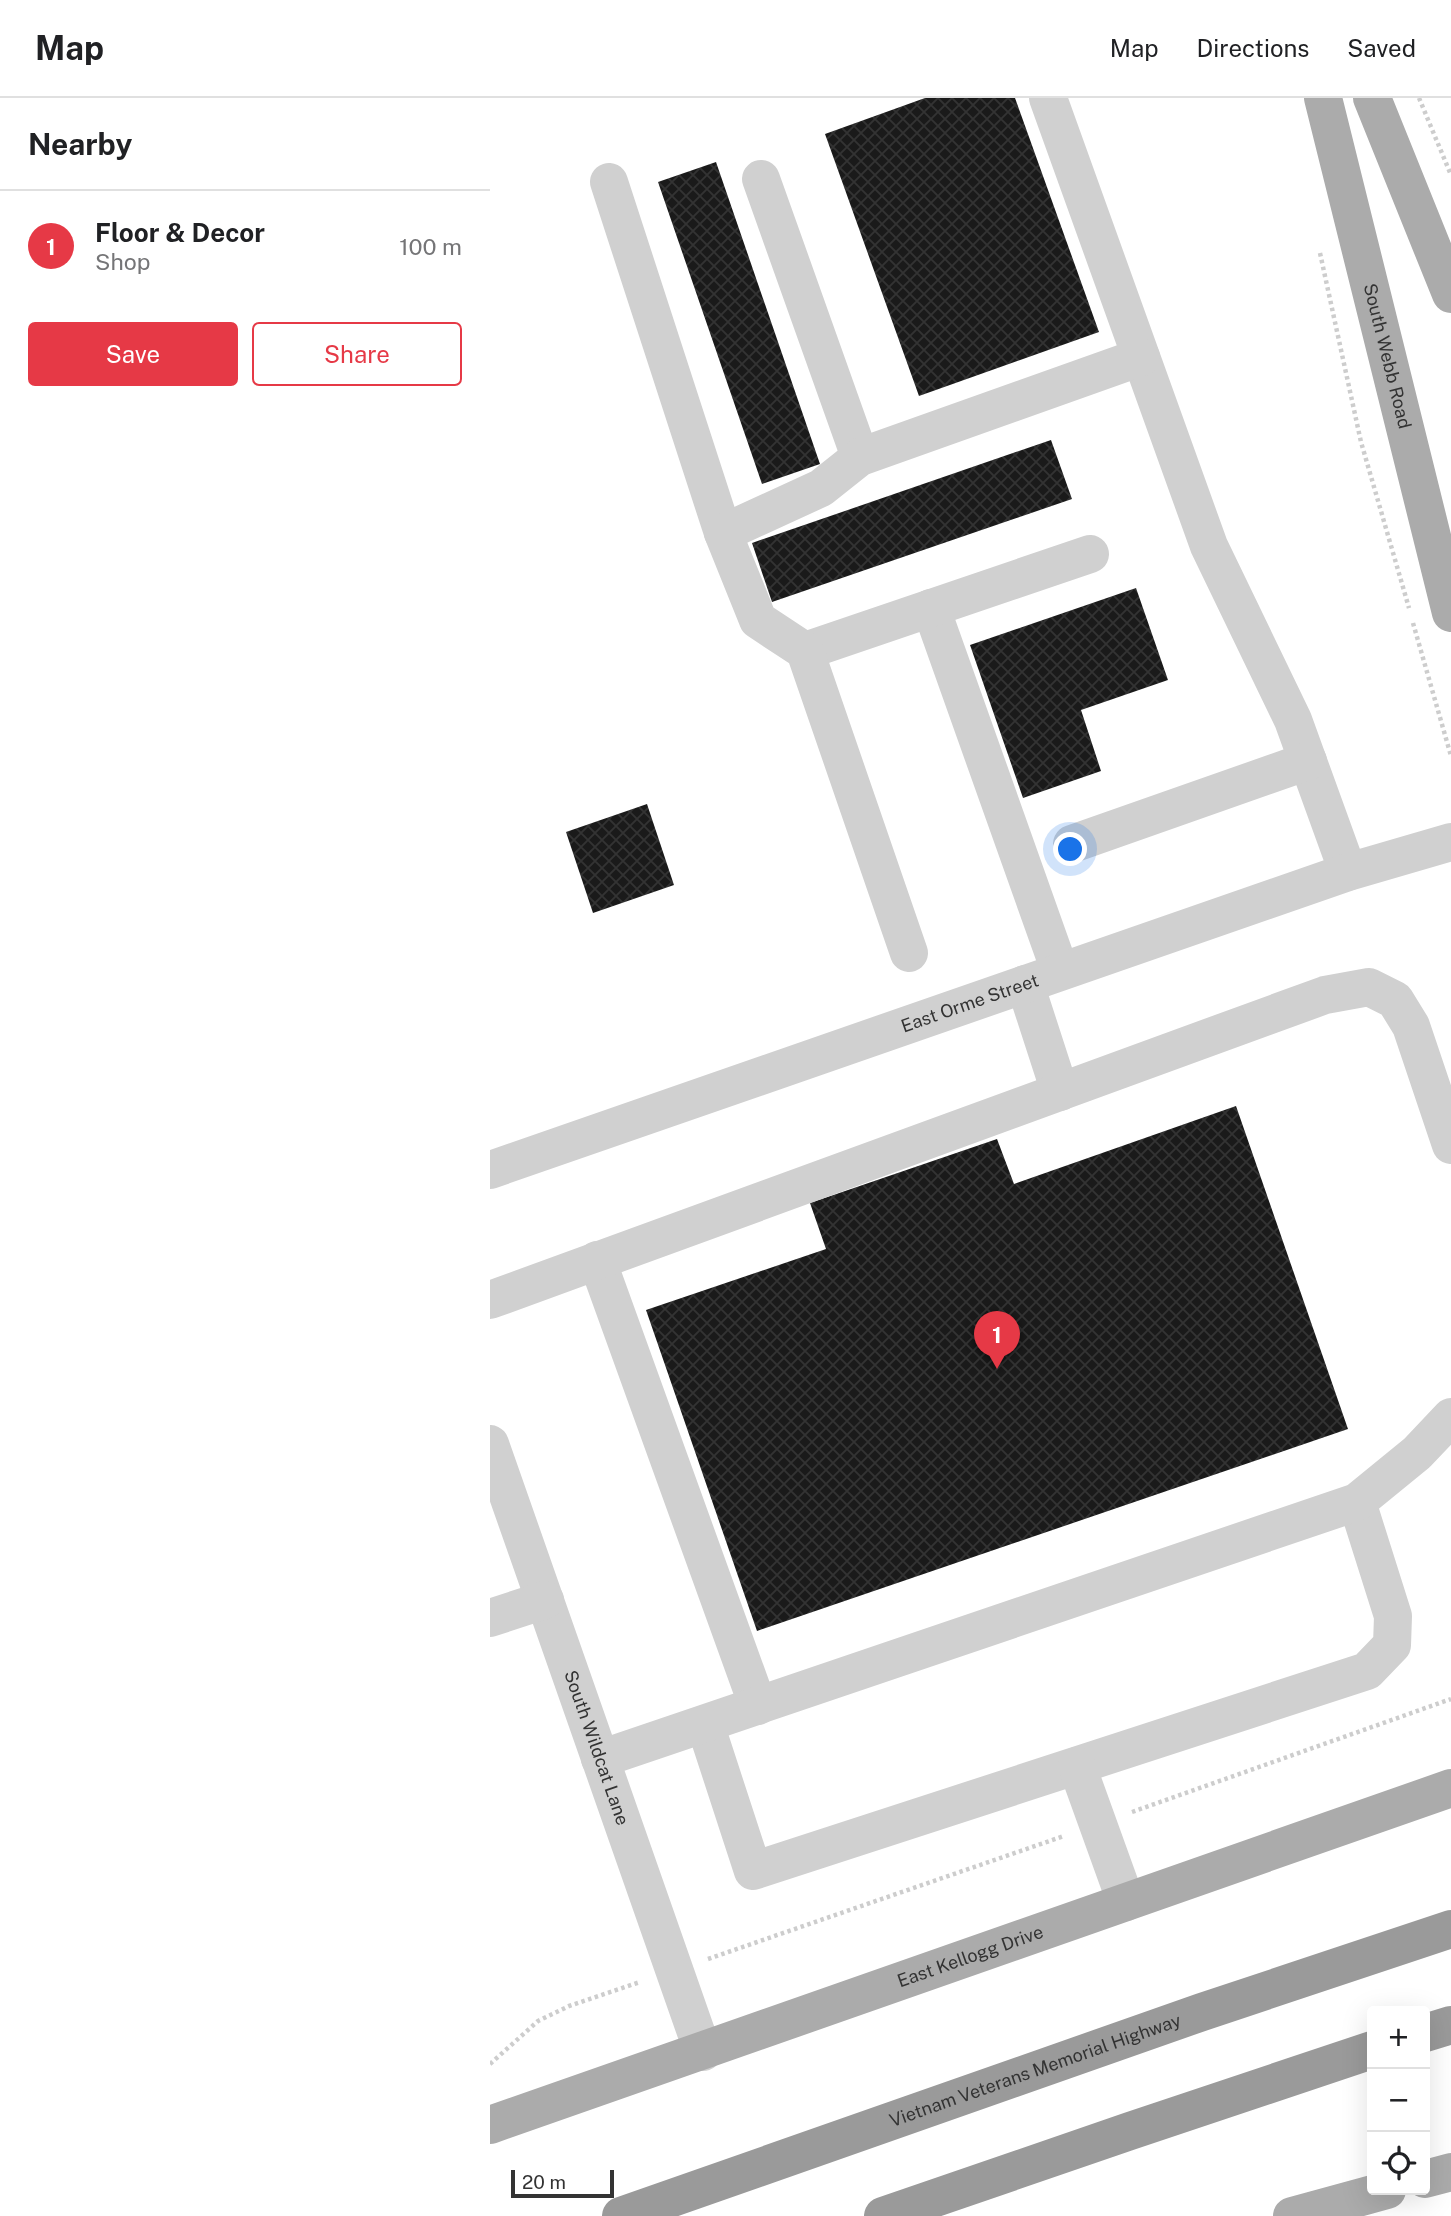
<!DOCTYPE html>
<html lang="en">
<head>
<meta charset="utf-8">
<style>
	body { margin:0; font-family:"Public Sans",sans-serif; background:#f2f2f2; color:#202124 }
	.controls { position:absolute; right:21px; bottom:21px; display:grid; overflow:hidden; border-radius:7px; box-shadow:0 7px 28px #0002 }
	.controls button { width:63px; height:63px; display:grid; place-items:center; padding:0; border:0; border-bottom:2px solid #e0e0e0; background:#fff; color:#202124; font:35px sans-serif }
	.scale { position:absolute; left:21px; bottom:18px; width:103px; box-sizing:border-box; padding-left:7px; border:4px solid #333; border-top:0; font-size:19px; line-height:24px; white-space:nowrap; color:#333; -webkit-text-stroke:5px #fff; paint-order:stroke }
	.you { position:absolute; left:581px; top:752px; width:24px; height:24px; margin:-18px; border:5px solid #fff; border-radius:50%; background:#1a73e8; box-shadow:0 0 0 10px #1a73e833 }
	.badge { display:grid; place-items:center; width:46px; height:46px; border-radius:50%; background:#e63946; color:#fff; font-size:23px; font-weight:700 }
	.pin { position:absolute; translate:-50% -58px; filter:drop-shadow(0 2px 4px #0008) }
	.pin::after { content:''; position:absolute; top:37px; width:24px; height:21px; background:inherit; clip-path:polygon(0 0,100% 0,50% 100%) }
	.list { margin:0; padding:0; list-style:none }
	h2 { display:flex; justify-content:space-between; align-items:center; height:91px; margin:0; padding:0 28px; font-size:30px }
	h2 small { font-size:23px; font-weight:400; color:#757577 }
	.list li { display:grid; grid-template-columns:46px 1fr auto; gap:21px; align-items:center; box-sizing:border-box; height:112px; padding:0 28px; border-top:2px solid #e0e0e0 }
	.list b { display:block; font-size:26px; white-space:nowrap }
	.list p { margin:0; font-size:23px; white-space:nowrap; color:#757577 }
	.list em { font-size:23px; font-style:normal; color:#757577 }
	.actions { display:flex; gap:14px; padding:21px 28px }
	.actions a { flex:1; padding:16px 0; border:2px solid #e63946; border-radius:7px; text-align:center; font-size:24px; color:#e63946 }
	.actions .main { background:#e63946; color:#fff }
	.icon { flex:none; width:38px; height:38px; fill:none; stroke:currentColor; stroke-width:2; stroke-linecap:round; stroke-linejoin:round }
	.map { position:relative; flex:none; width:961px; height:2118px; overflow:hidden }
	header { display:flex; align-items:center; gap:42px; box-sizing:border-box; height:98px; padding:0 35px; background:#fff; border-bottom:2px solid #e0e0e0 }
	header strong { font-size:33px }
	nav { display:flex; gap:38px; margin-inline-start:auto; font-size:24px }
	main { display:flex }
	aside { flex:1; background:#fff }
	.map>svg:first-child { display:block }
	.building { fill:url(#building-cross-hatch) }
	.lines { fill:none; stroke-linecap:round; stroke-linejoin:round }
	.path { stroke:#cdcdcd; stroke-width:4.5; stroke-dasharray:3.5 3.5; stroke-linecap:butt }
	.minor { stroke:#d0d0d0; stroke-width:38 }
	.major { stroke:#ababab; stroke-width:38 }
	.highway { stroke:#9a9a9a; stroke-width:38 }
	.labels { text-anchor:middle; stroke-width:7; stroke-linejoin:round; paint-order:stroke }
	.street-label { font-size:18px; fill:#333; stroke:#fff }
</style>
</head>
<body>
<header>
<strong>Map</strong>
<nav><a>Map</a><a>Directions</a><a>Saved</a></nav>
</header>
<main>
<aside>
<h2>Nearby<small></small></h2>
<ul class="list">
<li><span class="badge">1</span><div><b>Floor &amp; Decor</b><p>Shop</p></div><em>100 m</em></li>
</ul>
<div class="actions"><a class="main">Save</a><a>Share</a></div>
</aside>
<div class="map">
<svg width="961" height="2118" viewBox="0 0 961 2118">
	<defs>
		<pattern id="building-cross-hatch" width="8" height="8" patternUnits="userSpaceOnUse" patternTransform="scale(1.75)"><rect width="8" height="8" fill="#1a1a1a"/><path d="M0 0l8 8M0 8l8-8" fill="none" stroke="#333"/></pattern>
	</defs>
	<rect width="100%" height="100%" fill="#fff"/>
	<!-- building -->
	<path class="building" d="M435 0H525L609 234 429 298 335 36Z
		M226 64 330 366 272 386 168 84Z
		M561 342 582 401 282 504 262 445Z
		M646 490 678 582 591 612 611 673 533 700 480 547Z
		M157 706 184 787 103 815 76 734Z
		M746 1008 858 1331 267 1533 156 1212 336 1151 320 1105 507 1041 524 1086Z"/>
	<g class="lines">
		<!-- path -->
		<path class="path" d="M929 0 961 77
			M830 155 871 344 919 510
			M923 525 961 658
			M642 1714 961 1601
			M218 1861 574 1738
			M0 1966 48 1923 79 1908 150 1884"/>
		<!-- minor -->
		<g class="minor">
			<path d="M558 0 719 448 803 622 858 774"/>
			<path d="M271 81 370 359"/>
			<path d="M119 84 233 435"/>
			<path d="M441 510 570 873"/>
			<path d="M315 553 600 456"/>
			<path d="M582 746 818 663"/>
			<path d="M419 855 315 553 268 522 233 435 331 390 370 359 651 259"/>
			<path d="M535 886 570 994"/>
			<path id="s1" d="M0 1072 858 774 961 744"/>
			<path d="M107 1162 268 1608"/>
			<path d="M0 1202 835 897 879 889 905 902 921 928 961 1047"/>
			<path id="s2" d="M0 1346 213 1954"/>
			<path d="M0 1520 55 1502"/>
			<path d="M215 1626 263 1773 877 1573 902 1547 903 1518 867 1404"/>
			<path d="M110 1661 867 1404 927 1355 961 1319"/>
			<path d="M587 1668 636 1804"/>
		</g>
		<!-- major -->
		<g class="major">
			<path id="s3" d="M833 0 961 515"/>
			<path d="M882 0 961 196"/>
			<path id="s4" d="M0 2027 961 1690"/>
			<path d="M935 2081 961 2074"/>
			<path d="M802 2118 897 2092"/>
		</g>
		<!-- highway -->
		<g class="highway">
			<path d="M935 1935 961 1927"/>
			<path id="s5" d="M131 2118 712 1914 961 1831"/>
			<path d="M393 2118 640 2033 882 1952"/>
		</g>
	</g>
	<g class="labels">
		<!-- street labels -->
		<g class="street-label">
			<text dy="6" stroke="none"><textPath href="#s3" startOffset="266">South Webb Road</textPath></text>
			<text dy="6" stroke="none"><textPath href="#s1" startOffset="508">East Orme Street</textPath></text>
			<text dy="6" stroke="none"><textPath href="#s2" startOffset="322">South Wildcat Lane</textPath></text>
			<text dy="6" stroke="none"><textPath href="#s4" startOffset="509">East Kellogg Drive</textPath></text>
			<text dy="6" stroke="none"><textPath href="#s5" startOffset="439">Vietnam Veterans Memorial Highway</textPath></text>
		</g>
	</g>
</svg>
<div class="controls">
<button>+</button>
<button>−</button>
<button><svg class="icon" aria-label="locate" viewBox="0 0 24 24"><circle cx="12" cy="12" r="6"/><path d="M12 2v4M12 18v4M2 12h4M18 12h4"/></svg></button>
</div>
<div class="scale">20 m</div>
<div class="you"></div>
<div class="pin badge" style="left:507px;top:1271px">1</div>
</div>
</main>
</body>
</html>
